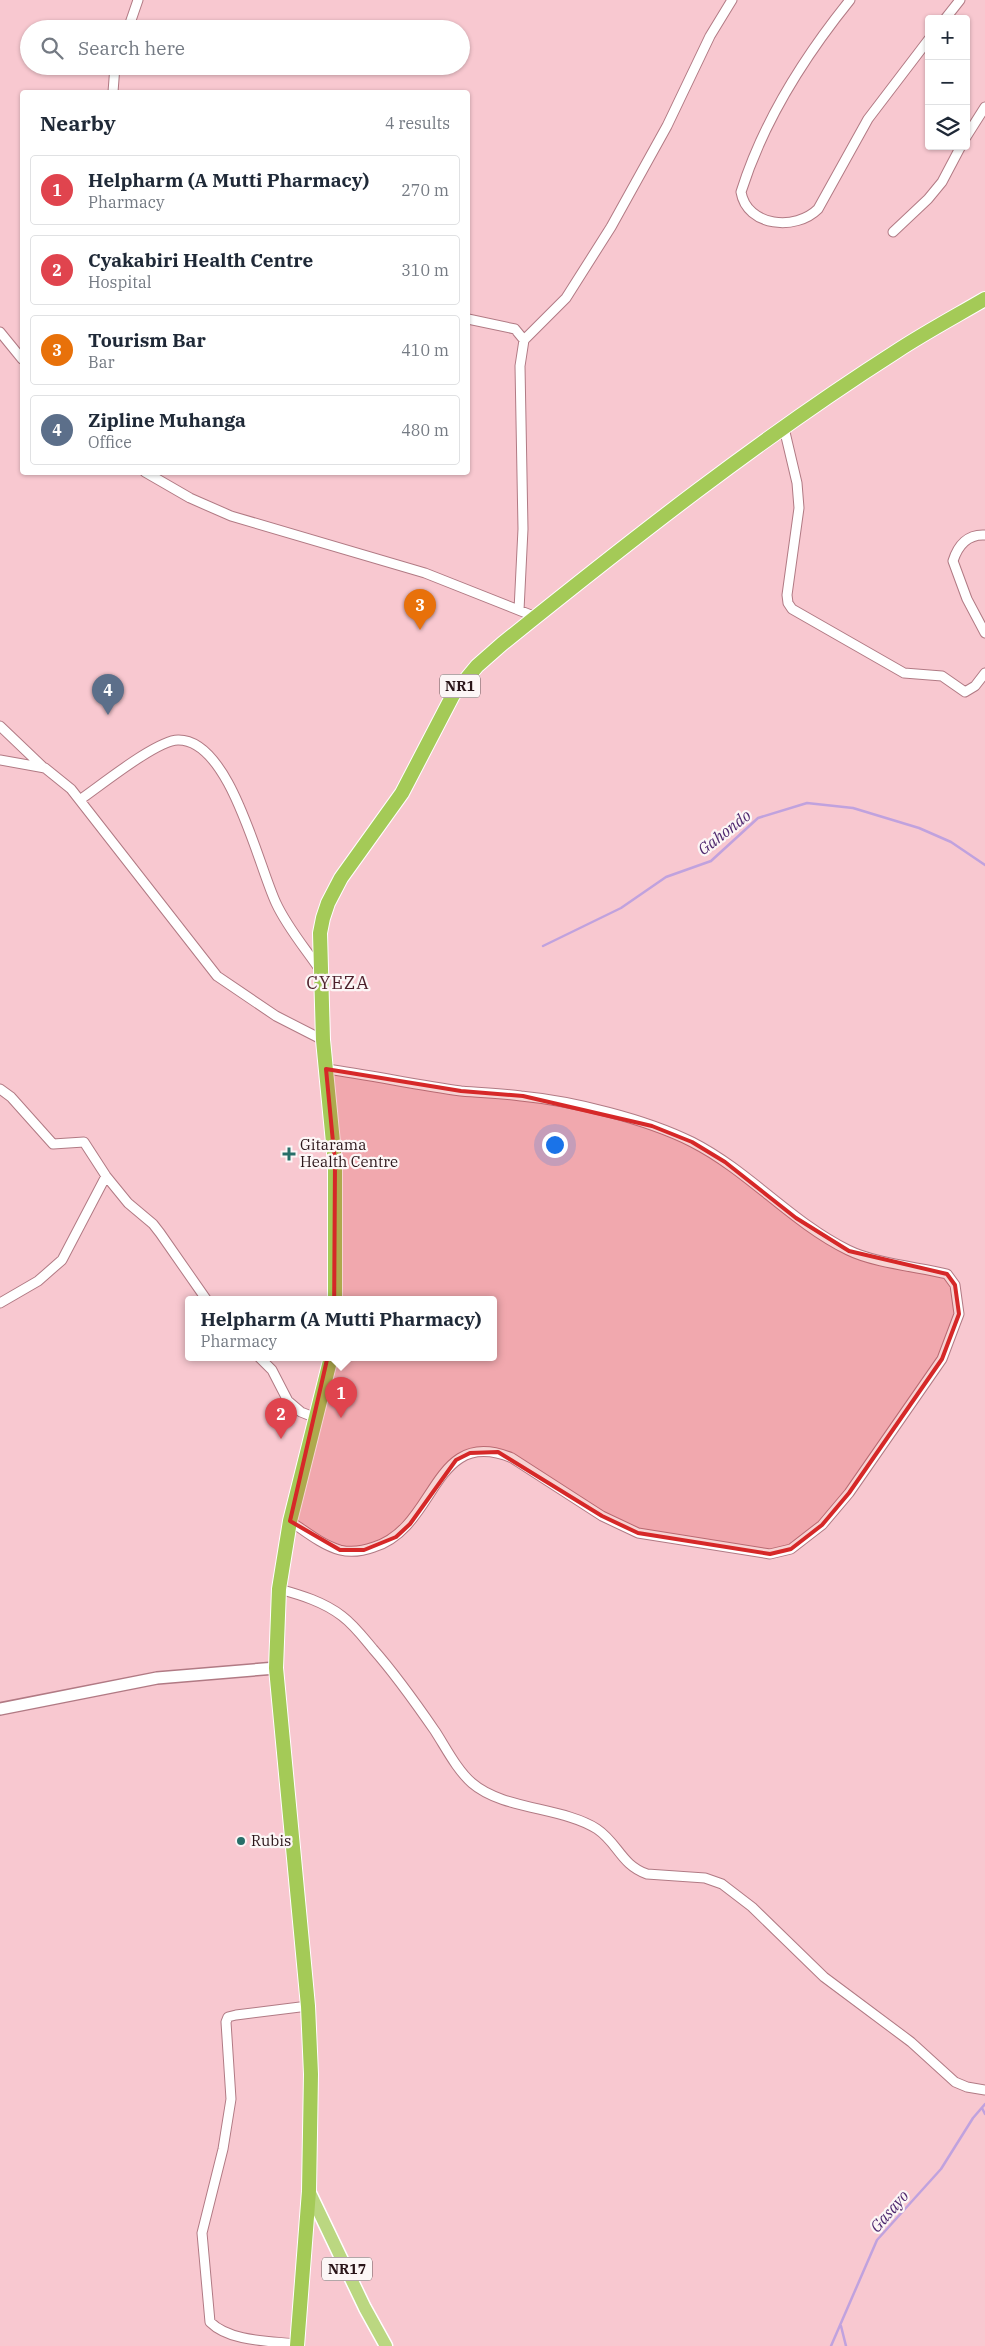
<!DOCTYPE html>
<html lang="en">
<head>
<meta charset="utf-8">
<style>
	body { margin:0; font-family:"IBM Plex Serif",serif; background:#f6f6f7; color:#1f2937 }
	.controls { position:absolute; right:15px; top:15px; display:grid; overflow:hidden; border-radius:5px; box-shadow:0 1px 4px #0004 }
	.controls button { width:45px; height:45px; display:grid; place-items:center; padding:0; border:0; border-bottom:1px solid #e0e1e3; background:#fff; color:#1f2937; font:25px sans-serif }
	.you { position:absolute; left:554px; top:1144px; width:18px; height:18px; margin:-12px; border:4px solid #fff; border-radius:50%; background:#1a73e8; box-shadow:0 0 0 8px #1a73e833 }
	.badge { display:grid; place-items:center; width:32px; height:32px; border-radius:50%; background:#276f69; color:#fff; font-size:16px; font-weight:700 }
	.pin { position:absolute; translate:-50% -41px; filter:drop-shadow(0 1px 2px #0008) }
	.pin::after { content:''; position:absolute; top:26px; width:18px; height:15px; background:inherit; clip-path:polygon(0 0,100% 0,50% 100%) }
	.popup { position:absolute; left:185px; top:1296px; width:312px; height:65px; box-sizing:border-box; display:grid; place-content:center; border-radius:5px; background:#fff; filter:drop-shadow(0 1px 4px #0005); font-size:16px; white-space:nowrap; color:#747a83 }
	.popup b { font-size:19px; color:#1f2937 }
	.popup::after { content:''; position:absolute; left:50%; top:100%; margin-left:-10px; border:10px solid transparent; border-top-color:#fff }
	.list { margin:0; padding:0; list-style:none }
	h2 { display:flex; justify-content:space-between; align-items:center; height:65px; margin:0; padding:0 20px; font-size:21px }
	h2 small { font-size:16px; font-weight:400; color:#747a83 }
	.list li { display:grid; grid-template-columns:32px 1fr auto; gap:15px; align-items:center; box-sizing:border-box; height:70px; margin:0 10px 10px; padding:0 10px; border:1px solid #e0e1e3; border-radius:5px }
	.list b { display:block; font-size:19px; white-space:nowrap }
	.list p { margin:0; font-size:16px; white-space:nowrap; color:#747a83 }
	.list em { font-size:16px; font-style:normal; color:#747a83 }
	.icon { flex:none; width:28px; height:28px; fill:none; stroke:currentColor; stroke-width:2; stroke-linecap:round; stroke-linejoin:round }
	.map { position:relative; flex:none; width:985px; height:2346px; overflow:hidden }
	.search { position:absolute; background:#fff; box-shadow:0 1px 4px #0004; left:20px; top:20px; width:450px; height:55px; display:flex; align-items:center; gap:12px; box-sizing:border-box; padding:0 18px; border-radius:28px; color:#747a83; font-size:19px }
	.panel { position:absolute; background:#fff; box-shadow:0 1px 4px #0004; left:20px; top:90px; width:450px; height:385px; border-radius:5px }
	.map>svg:first-child { display:block }
	.lines { fill:none; stroke-linecap:round; stroke-linejoin:round }
	.stream { stroke:#c0a2de; stroke-width:2.5 }
	.minor-casing { stroke:#b17a84; stroke-width:11 }
	.secondary-casing { stroke:#b17a84; stroke-width:14 }
	.primary-casing { stroke:#fff; stroke-width:15 }
	.trunk-casing { stroke:#fff; stroke-width:16 }
	.minor { stroke:#fff; stroke-width:9 }
	.secondary { stroke:#fff; stroke-width:11 }
	.primary { stroke:#bbd781; stroke-width:12 }
	.trunk { stroke:#a4ca57; stroke-width:14 }
	.marked { fill:#d62828; fill-opacity:0.2; stroke:#d62828; stroke-width:4; stroke-linejoin:round }
	.poi-dot { fill:#276f69; stroke:#fcf6f6; stroke-width:2 }
	.labels { text-anchor:middle; stroke-width:4.5; stroke-linejoin:round; paint-order:stroke }
	.shield { fill:#fcf6f6; stroke:#69585b; stroke-width:1 }
	.shield-label { font-size:14px; font-weight:bold; fill:#2a1519 }
	.poi-label { font-size:15px; fill:#2a1519; stroke:#fcf6f6; text-anchor:start }
	.water-label { font-size:16px; font-style:italic; fill:#4f296f; stroke:#fcf6f6 }
	.quarter-label { font-size:18px; letter-spacing:1px; fill:#4c1f2a; stroke:#fcf6f6 }
</style>
</head>
<body>
<div class="map">
<svg width="985" height="2346" viewBox="0 0 985 2346">
	<rect width="100%" height="100%" fill="#f8c8d0"/>
	<g class="lines">
		<!-- stream -->
		<path class="stream" d="M543 946 621 908 666 877 711 861 758 818 807 803 853 808 919 828 951 842 985 865
			M982 2108 985 2114
			M841 2326 846 2346
			M831 2346 877 2240 941 2169 973 2118 985 2104"/>
		<!-- minor casing -->
		<g class="minor-casing">
			<path id="minor" d="M850 0C804 57 763 122 741 192 747 227 796 231 818 209L868 119 929 39
				M945 19 960 0
				M128 29 138 0
				M113 92 115 66
				M966 137 985 107
				M893 232 928 199 942 182 961 146
				M468 319 515 329 524 340
				M0 332 22 359
				M784 428 797 483 799 508 787 595 788 603 792 609 904 673 942 676 965 692 975 686 985 673
				M145 472 190 498 231 516 425 573 536 617
				M985 535C968 534 958 545 953 561L967 599 985 633
				M519 610 523 529 520 366 524 340 566 298 611 227 667 126 710 36 732 0
				M0 726 44 768
				M0 760 45 768 71 789 217 976 276 1016 323 1040
				M81 799C100 786 157 740 178 740 230 739 258 865 276 903 287 927 305 948 320 970
				M0 1089 11 1097 53 1144 84 1142 106 1176 128 1203 153 1224 160 1233 206 1299
				M0 1303 38 1281 62 1260 106 1176
				M259 1357 272 1370 288 1401 301 1412 316 1418
				M290 1521C305 1531 322 1545 340 1550 352 1553 363 1551 374 1547 438 1527 432 1425 512 1458L602 1516 638 1533 770 1554 791 1549 822 1525 849 1493 942 1359 959 1314 955 1285 947 1274C918 1267 874 1263 848 1250 791 1222 749 1171 692 1142 646 1119 573 1101 521 1096 501 1093 481 1093 461 1091 416 1085 371 1075 326 1069
				M279 1589C301 1595 324 1602 342 1616 354 1625 363 1637 373 1649 396 1675 415 1702 435 1731 446 1748 457 1770 472 1783 503 1810 563 1807 597 1829 618 1843 621 1865 647 1874L705 1878 722 1884 752 1907 824 1977 911 2042 955 2082 967 2087 985 2090
				M297 2344C270 2341 230 2342 210 2322L202 2233 223 2149 231 2099 226 2022 228 2017 236 2015 308 2006"/>
		</g>
		<!-- secondary casing -->
		<g class="secondary-casing">
			<path id="secondary" d="M0 1709 157 1678 276 1668"/>
		</g>
		<!-- primary casing -->
		<g class="primary-casing">
			<path id="primary" d="M309 2191 365 2308 386 2346"/>
		</g>
		<!-- trunk casing -->
		<g class="trunk-casing">
			<path id="trunk" d="M335 1299V1163L323 1040 320 933 323 918 328 903 341 878 402 793 453 695 477 666 502 644C630 541 759 439 897 351 926 332 956 316 985 299
				M297 2346 309 2191 311 2074 308 2006 276 1668 279 1589 290 1521 331 1357"/>
		</g>
		<!-- minor -->
		<use href="#minor" class="minor"/>
		<!-- secondary -->
		<use href="#secondary" class="secondary"/>
		<!-- primary -->
		<use href="#primary" class="primary"/>
		<!-- trunk -->
		<use href="#trunk" class="trunk"/>
	</g>
	<!-- marked area -->
	<path class="marked" d="M326 1069 461 1091 523 1096 652 1126 692 1142 725 1162 796 1218 849 1251 947 1274 955 1285 959 1314 942 1359 849 1493 822 1525 791 1549 770 1554 638 1533 602 1516 498 1452 470 1453 456 1460 410 1524 396 1537 364 1550H340L290 1521 334 1329 335 1163Z"/>
	<!-- markers -->
	<g class="poi-dot">
		<path d="M286.5 1146.5h5v5h5v5h-5v5h-5v-5h-5v-5h5z"/>
		<circle cx="241" cy="1841" r="5"/>
	</g>
	<g class="labels">
		<!-- shield labels -->
		<g class="shield">
			<rect x="440" y="674.5" width="40" height="23" rx="4"/>
			<rect x="322" y="2257.5" width="50" height="23" rx="4"/>
		</g>
		<g class="shield-label">
			<text x="460" y="691">NR1</text>
			<text x="347" y="2274">NR17</text>
		</g>
		<!-- poi labels -->
		<g class="poi-label">
			<text x="300" y="1150">Gitarama<tspan x="300" dy="17">Health Centre</tspan></text>
			<text x="251" y="1846">Rubis</text>
		</g>
		<!-- water labels -->
		<g class="water-label">
			<text transform="translate(724 832) rotate(-38)" y="6">Gahondo</text>
			<text transform="translate(889 2211) rotate(-49)" y="6">Gasayo</text>
		</g>
		<!-- quarter labels -->
		<g class="quarter-label">
			<text x="338" y="989">CYEZA</text>
		</g>
	</g>
</svg>
<div class="controls">
<button>+</button>
<button>−</button>
<button><svg class="icon" aria-label="layers" viewBox="0 0 24 24"><path d="M12 4l9 5-9 5-9-5zM3 14l9 5 9-5"/></svg></button>
</div>
<div class="you"></div>
<div class="pin badge" style="left:341px;top:1418px;background:#e0444e">1</div>
<div class="popup"><b>Helpharm (A Mutti Pharmacy)</b>Pharmacy</div>
<div class="pin badge" style="left:281px;top:1439px;background:#e0444e">2</div>
<div class="pin badge" style="left:420px;top:630px;background:#e8710a">3</div>
<div class="pin badge" style="left:108px;top:715px;background:#5c6f8a">4</div>
<div class="search"><svg class="icon" aria-label="search" viewBox="0 0 24 24"><circle cx="10" cy="10" r="6"/><path d="M15 15l6 6"/></svg>Search here</div>
<section class="panel">
<h2>Nearby<small>4 results</small></h2>
<ul class="list">
<li><span class="badge" style="background:#e0444e">1</span><div><b>Helpharm (A Mutti Pharmacy)</b><p>Pharmacy</p></div><em>270 m</em></li>
<li><span class="badge" style="background:#e0444e">2</span><div><b>Cyakabiri Health Centre</b><p>Hospital</p></div><em>310 m</em></li>
<li><span class="badge" style="background:#e8710a">3</span><div><b>Tourism Bar</b><p>Bar</p></div><em>410 m</em></li>
<li><span class="badge" style="background:#5c6f8a">4</span><div><b>Zipline Muhanga</b><p>Office</p></div><em>480 m</em></li>
</ul>
</section>
</div>
</body>
</html>
